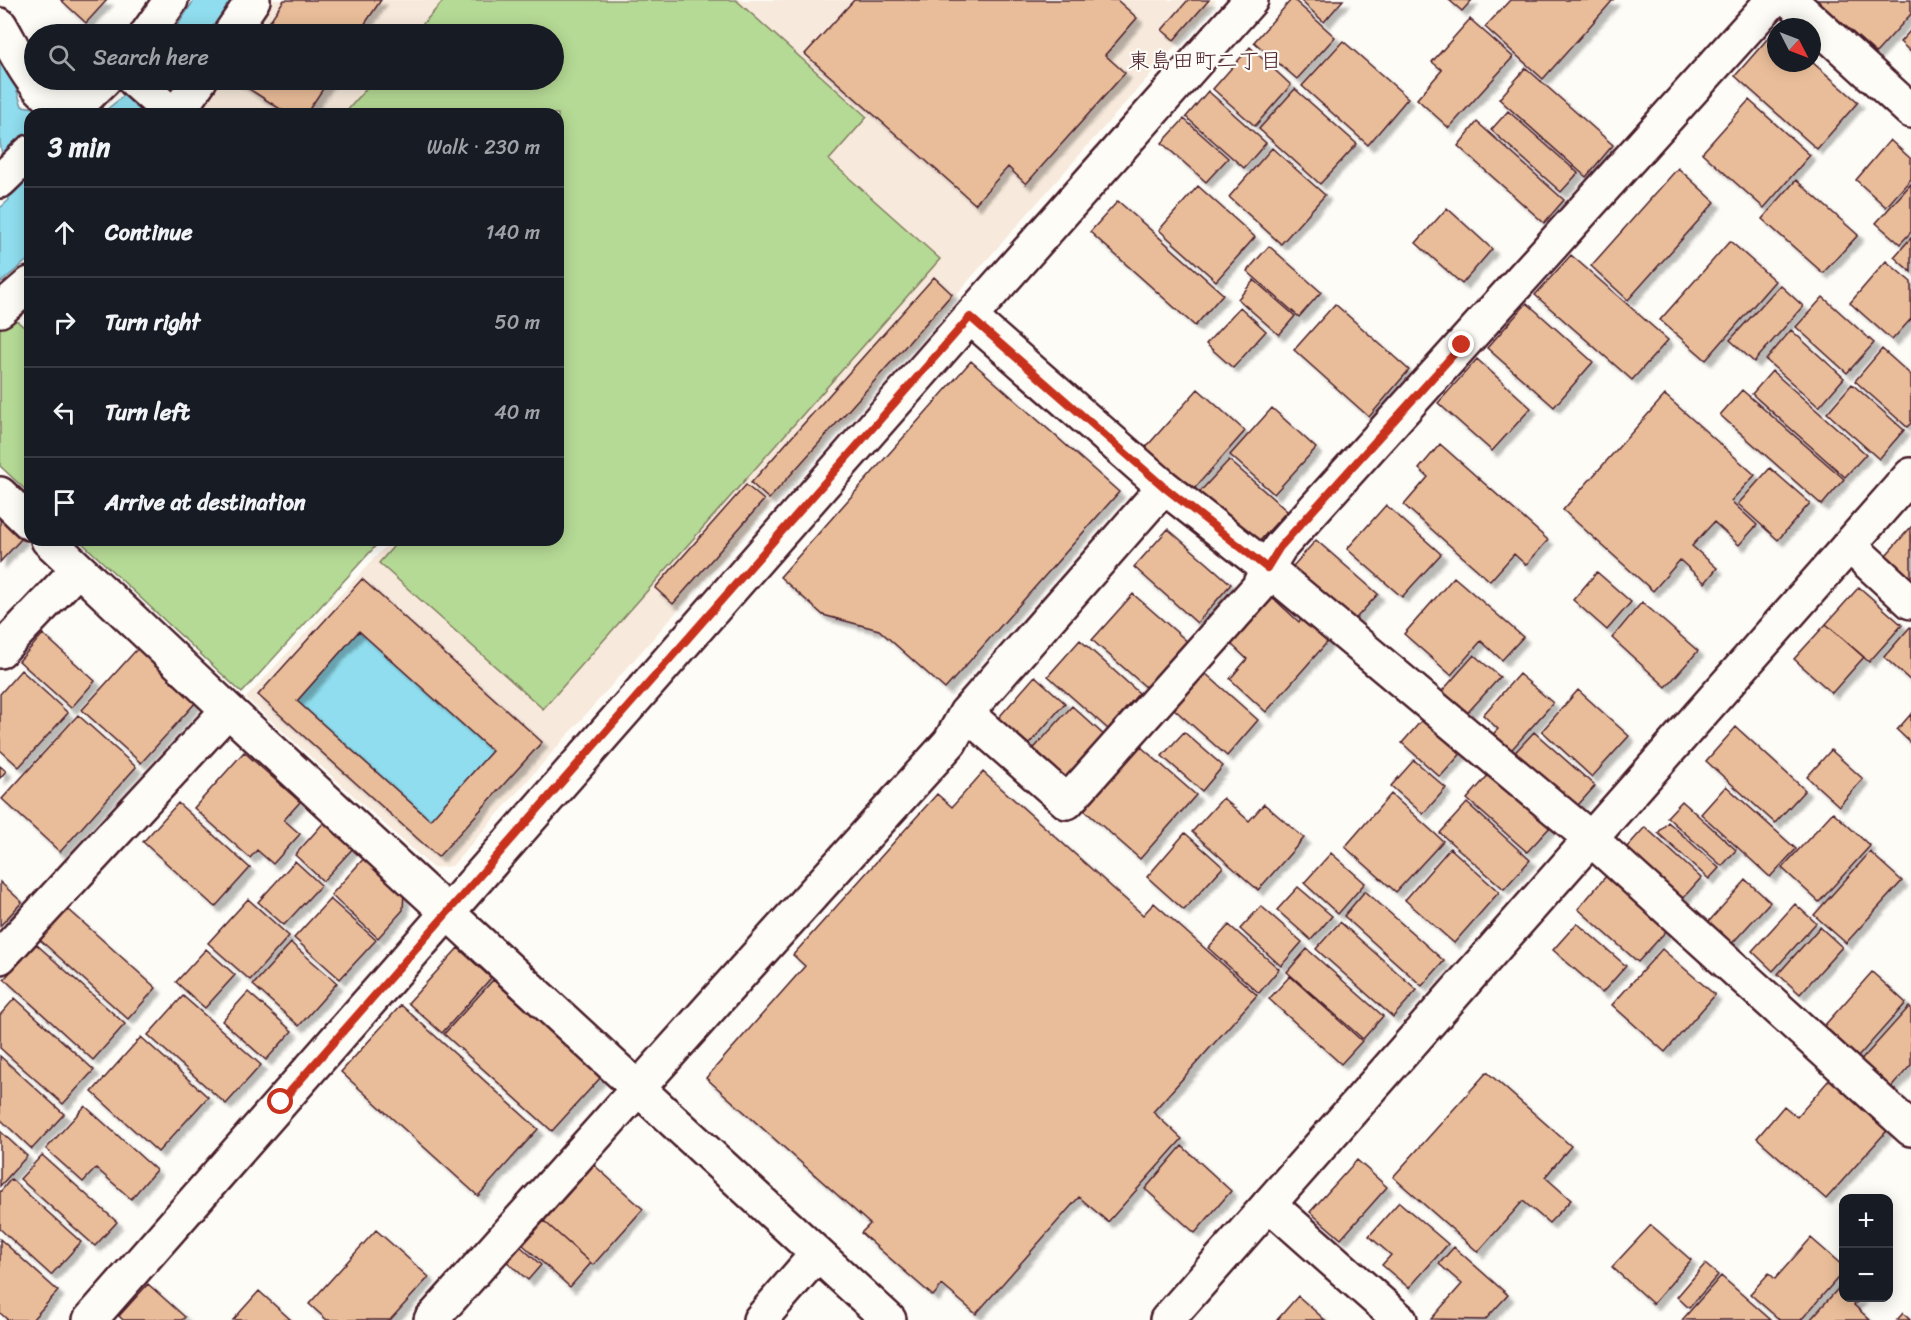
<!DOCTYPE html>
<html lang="en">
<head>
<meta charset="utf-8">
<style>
	body { margin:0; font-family:Sriracha,"Klee One",sans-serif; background:#242831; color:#f1f3f6 }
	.controls { position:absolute; right:18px; bottom:18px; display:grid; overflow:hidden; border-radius:12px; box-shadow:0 3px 15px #0003 }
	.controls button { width:54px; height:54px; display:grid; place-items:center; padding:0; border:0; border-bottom:2px solid #363941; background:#171b24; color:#f1f3f6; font:30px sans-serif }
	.compass { position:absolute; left:1767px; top:18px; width:54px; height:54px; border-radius:50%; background:#171b24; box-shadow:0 3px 15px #0003; rotate:132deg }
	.stop { position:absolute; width:18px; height:18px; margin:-14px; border:4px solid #c8321e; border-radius:50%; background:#fff }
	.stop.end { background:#c8321e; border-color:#fff; box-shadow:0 2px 6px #0008 }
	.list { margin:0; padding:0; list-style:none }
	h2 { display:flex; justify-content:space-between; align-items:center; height:78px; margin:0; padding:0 24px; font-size:26px }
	h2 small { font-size:20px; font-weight:400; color:#9ea1a6 }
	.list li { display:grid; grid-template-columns:39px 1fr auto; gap:18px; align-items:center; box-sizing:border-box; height:90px; padding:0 24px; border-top:2px solid #363941 }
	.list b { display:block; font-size:22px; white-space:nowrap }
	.list em { font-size:20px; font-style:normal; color:#9ea1a6 }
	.icon { flex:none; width:33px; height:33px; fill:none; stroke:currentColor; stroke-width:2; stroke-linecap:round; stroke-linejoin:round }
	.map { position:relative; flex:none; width:1911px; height:1320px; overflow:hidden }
	.search { position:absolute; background:#171b24; box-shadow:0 3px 15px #0003; left:24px; top:24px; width:540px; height:66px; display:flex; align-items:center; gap:15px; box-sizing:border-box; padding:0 21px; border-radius:33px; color:#9ea1a6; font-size:22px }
	.panel { position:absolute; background:#171b24; box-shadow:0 3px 15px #0003; left:24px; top:108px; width:540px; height:438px; border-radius:18px }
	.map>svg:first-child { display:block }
	.built { fill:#f7e9db }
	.green { fill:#b5da95; stroke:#807c60; stroke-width:1.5 }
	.water { fill:#8fddee; stroke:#7391a0; stroke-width:1.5 }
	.building { fill:#e9bd99; stroke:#4a1f2b; stroke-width:1.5; fill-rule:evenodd; filter:url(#shadow) }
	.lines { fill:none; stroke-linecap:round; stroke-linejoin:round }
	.minor-casing { stroke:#4a1f2b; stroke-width:38 }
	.tertiary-casing { stroke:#4a1f2b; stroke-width:38 }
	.minor { stroke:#fdfcf7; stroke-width:33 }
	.tertiary { stroke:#fdfcf7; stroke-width:33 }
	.route { stroke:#c8321e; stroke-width:8 }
	.labels { text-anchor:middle; stroke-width:4.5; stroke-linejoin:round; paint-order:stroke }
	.neighbourhood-label { font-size:22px; fill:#4a1f2b; stroke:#fdfcf7 }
</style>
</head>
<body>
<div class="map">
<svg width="1911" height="1320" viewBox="0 0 1911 1320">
	<defs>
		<filter id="shadow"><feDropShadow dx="5.5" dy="5.5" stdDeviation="1.5" flood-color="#0004"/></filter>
	</defs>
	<rect width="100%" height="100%" fill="#fdfcf7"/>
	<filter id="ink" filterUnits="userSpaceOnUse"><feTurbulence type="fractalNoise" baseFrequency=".0167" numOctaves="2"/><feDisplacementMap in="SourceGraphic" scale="12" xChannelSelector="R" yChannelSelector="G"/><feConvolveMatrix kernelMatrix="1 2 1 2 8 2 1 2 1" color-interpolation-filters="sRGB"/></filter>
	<g filter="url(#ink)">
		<!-- built -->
		<path class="built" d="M272 0H1216L452 866 433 868 246 698 391 540H558V114H193L217 80H554V34H248Z"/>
		<!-- green -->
		<path class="green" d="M444 0H736L867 117 829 160 940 259 543 709 379 563 399 540H558V114H344L374 80H554V34H414Z
			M11 316 30 332V494L0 466V328Z
			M79 540H381L242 693Z"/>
		<!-- water -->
		<path class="water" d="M194 0H233L209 34H172Z
			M0 57 13 79 22 106 81 114H30V258L0 283V208L9 200 0 142Z
			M138 80H176L151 114H101L121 98Z
			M359 631 492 751 430 820 297 701Z"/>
		<!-- building -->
		<path class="building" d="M61 0H107L86 23Z
			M284 0H381L358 34H261Z
			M854 0H1117L1137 18 1105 55 1125 73 1026 184 1008 167 975 204 805 54Z
			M1188 0H1209L1174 40 1162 30Z
			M1291 0H1294L1335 37 1297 79 1254 42Z
			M1300 0H1343L1324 22Z
			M1449 0H1472L1462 11Z
			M1510 0H1613L1543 79 1485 27Z
			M1816 0H1911V14L1876 53Z
			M1470 19 1513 57 1449 128 1417 99 1442 70 1432 62Z
			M1776 29V63H1812V62L1858 102 1817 149 1735 76Z
			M1911 30V52L1900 42Z
			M1343 41 1408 98 1368 145 1302 86Z
			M1250 47 1291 85 1255 126 1213 89Z
			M1526 68 1613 145 1586 177 1499 99Z
			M235 80H329L306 114H288Z
			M1295 89 1357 144 1320 184 1259 129Z
			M1208 91 1266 143 1244 168 1186 117Z
			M1749 100 1810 155 1764 208 1702 153Z
			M1508 111 1578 173 1561 192 1491 130Z
			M1184 119 1228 158 1206 182 1162 143Z
			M1477 122 1564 200 1544 223 1458 146Z
			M1890 140 1911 159V179L1886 207 1856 180Z
			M1272 148 1325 195 1281 244 1229 197Z
			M1678 168 1715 202 1628 300 1591 266Z
			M1796 180 1858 235 1823 273 1762 219Z
			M1911 184V232L1900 244 1876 223Z
			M1198 186 1255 237 1216 281 1159 230Z
			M1118 201 1223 294 1195 326 1090 232Z
			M1447 208 1492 249 1462 284 1416 243Z
			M1911 238V272L1894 257Z
			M1730 241 1775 281 1706 360 1660 320Z
			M1269 246 1321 292 1299 317 1247 271Z
			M1571 255 1668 340 1632 380 1535 295Z
			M1886 261 1911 282V319L1892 340 1850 303Z
			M934 277 952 294 769 499 751 483Z
			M1254 280 1295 316 1279 335 1238 299Z
			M1780 285 1803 306 1754 362 1730 340Z
			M1823 297 1874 343 1847 373 1796 327Z
			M1527 303 1593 362 1554 407 1487 348Z
			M1335 304 1409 370 1369 417 1294 350Z
			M1240 307 1266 331 1233 368 1206 344Z
			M1791 330 1844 378 1819 407 1766 360Z
			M1882 349 1911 375V423L1907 427 1855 381Z
			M1477 359 1531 408 1492 451 1438 403Z
			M971 361 1119 492 945 689 879 630 823 615 780 577Z
			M1772 371 1866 454 1845 477 1752 394Z
			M1852 384 1904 430 1879 459 1827 413Z
			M1198 389 1245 431 1186 498 1138 456Z
			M1742 390 1844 479 1822 505 1720 415Z
			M1665 395 1755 475 1731 501 1757 525 1739 545 1714 522 1692 546 1717 568 1705 583 1680 560 1653 591 1563 510Z
			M1272 408 1316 448 1274 494 1230 455Z
			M1440 444 1548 540 1526 565 1514 554 1490 581 1404 505 1428 477 1419 469Z
			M1229 460 1287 511 1255 546 1197 495Z
			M1770 468 1810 503 1778 540 1738 504Z
			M746 485 764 500 673 604 655 588Z
			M1386 505 1441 554 1402 597 1347 549Z
			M0 518 22 538 0 562Z
			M1911 527V578L1886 555Z
			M1168 529 1231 584 1197 623 1134 567Z
			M1316 540 1378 594 1348 627 1287 573Z
			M1597 572 1631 602 1607 630 1573 600Z
			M1454 577 1523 637 1502 660 1481 641 1451 675 1404 634Z
			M362 579 542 742 438 857 258 695ZM359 631 492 751 430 820 297 701Z
			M1859 587 1902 625 1869 662 1826 624Z
			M1133 594 1189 643 1148 689 1092 640Z
			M1272 597 1299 622 1305 616 1330 639 1266 712 1230 679 1247 659 1231 644Z
			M1642 602 1698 651 1666 687 1612 638Z
			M1826 624 1864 657 1832 693 1794 659Z
			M1910 627 1911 628V681L1884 657Z
			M43 634 95 681 71 708 19 661Z
			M1080 640 1139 693 1108 729 1048 676Z
			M138 648 197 701 141 763 82 710Z
			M1474 655 1500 677 1461 720 1436 698Z
			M21 670 68 713 19 767 0 750V694Z
			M1205 673 1258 720 1227 756 1174 709Z
			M1519 674 1553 703 1505 757 1487 740 1498 729 1483 715Z
			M1035 676 1065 703 1023 751 993 724Z
			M1578 690 1629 736 1592 777 1542 731Z
			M1072 706 1107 738 1063 786 1028 755Z
			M1428 713 1466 748 1440 777 1402 743Z
			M1911 714V743L1897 730Z
			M78 715 136 767 60 852 2 799Z
			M1736 727 1805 790 1775 823 1706 761Z
			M1184 732 1223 766 1202 791 1162 756Z
			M1534 732 1595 786 1570 814 1508 760Z
			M1140 746 1196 795 1140 859 1084 810Z
			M1831 750 1863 779 1839 806 1807 777Z
			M244 752 300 802 284 820 300 834 273 864 257 850 250 858 194 808Z
			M1414 760 1446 788 1423 814 1391 786Z
			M0 766 6 771 0 778Z
			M983 772 1143 915 1154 903 1257 995 1153 1112 1182 1139 1108 1222 1079 1197 976 1314 942 1285 933 1296 861 1233 870 1224 706 1078 805 966 793 955 937 794 952 807Z
			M1491 772 1552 825 1527 852 1467 799Z
			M1726 786 1796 849 1770 877 1701 814Z
			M1391 794 1443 841 1396 892 1345 847Z
			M1223 798 1249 821 1264 804 1304 838 1258 890 1192 832Z
			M1682 801 1736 850 1722 866 1667 817Z
			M178 803 250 868 215 907 143 842Z
			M1467 803 1530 860 1504 889 1440 833Z
			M1833 812 1870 846 1819 902 1782 868Z
			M326 820 355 846 323 881 295 855Z
			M1668 822 1719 868 1709 879 1658 833Z
			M1645 827 1701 878 1674 908 1618 857Z
			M1185 833 1223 867 1184 910 1147 877Z
			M1450 848 1499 892 1454 943 1405 900Z
			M1870 852 1902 881 1846 943 1814 915Z
			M1331 853 1365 883 1338 914 1304 883Z
			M366 856 404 891 403 910 378 938 331 895Z
			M295 861 321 885 284 925 258 902Z
			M1607 875 1668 929 1638 962 1578 909Z
			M1746 880 1770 902 1726 950 1703 928Z
			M0 882 22 902 0 926Z
			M1298 887 1332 916 1311 940 1277 910Z
			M1365 891 1444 961 1422 986 1344 916Z
			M248 899 289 936 250 980 208 943Z
			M330 899 376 940 340 979 294 938Z
			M1795 904 1816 923 1773 971 1752 951Z
			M1261 906 1302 942 1281 966 1240 929Z
			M68 909 156 988 128 1019 40 940Z
			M1340 922 1417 990 1393 1017 1316 949Z
			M1577 923 1626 966 1602 993 1553 950Z
			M1229 925 1279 969 1259 993 1208 948Z
			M1820 927 1842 947 1800 994 1778 974Z
			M291 943 337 983 299 1026 253 985Z
			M36 944 125 1024 93 1060 4 979Z
			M458 948 491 978 442 1033 408 1003Z
			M206 949 235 975 205 1008 176 982Z
			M1307 949 1383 1016 1363 1039 1287 972Z
			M1662 949 1715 995 1665 1052 1612 1005Z
			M1872 972 1906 1003 1858 1057 1824 1026Z
			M1290 976 1362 1041 1341 1064 1269 999Z
			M493 980 601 1077 552 1131 444 1034Z
			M248 992 292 1031 266 1060 222 1021Z
			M183 996 261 1065 226 1104 148 1035Z
			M15 998 94 1070 63 1104 0 1048V1015Z
			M401 1005 538 1129 478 1196 341 1072Z
			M1909 1007 1911 1009V1065L1887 1092 1857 1065Z
			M141 1037 208 1097 158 1152 92 1092Z
			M0 1056 64 1114 32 1149 0 1119Z
			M1487 1072 1571 1146 1545 1177 1571 1200 1549 1223 1523 1201 1478 1252 1393 1177Z
			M1835 1073 1893 1124 1826 1199 1757 1138 1784 1106 1797 1117Z
			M85 1106 156 1170 131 1199 96 1168 83 1182 46 1149Z
			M0 1131 27 1156 0 1186Z
			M1182 1146 1231 1191 1195 1233 1145 1189Z
			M42 1155 117 1222 95 1246 20 1179Z
			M1357 1160 1387 1187 1341 1239 1310 1212Z
			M594 1165 643 1209 593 1265 544 1221Z
			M11 1179 81 1242 51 1275 0 1229V1192Z
			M1399 1202 1448 1244 1409 1288 1382 1265 1391 1255 1369 1236Z
			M544 1221 591 1263 570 1287 523 1245Z
			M1651 1225 1691 1260 1653 1304 1612 1267Z
			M376 1230 429 1277 390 1320H327L309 1304Z
			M1811 1238 1844 1267V1271L1801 1320H1780L1750 1294 1769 1273 1775 1279Z
			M0 1239 58 1291 32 1320H8L0 1313Z
			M520 1246 541 1265 528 1280 506 1261Z
			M1454 1247 1508 1295 1485 1320 1431 1319 1462 1284 1439 1264Z
			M1705 1264 1718 1275 1689 1308 1677 1297Z
			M1721 1276 1771 1320H1682Z
			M1844 1282V1298H1861L1854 1305 1870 1320H1810Z
			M148 1284 185 1317 182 1320H123L119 1316Z
			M259 1291 291 1320H233Z
			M1298 1296 1325 1320H1277Z
			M1903 1313 1910 1320H1897Z"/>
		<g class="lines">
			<!-- minor casing -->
			<g class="minor-casing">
				<path id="minor" d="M1790 0 1911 111
					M0 25C14 48 33 94 61 103 67 104 75 103 80 104
					M147 34 171 0
					M230 34 253 0
					M134 80 172 114
					M69 114 104 80
					M176 114 200 80
					M0 181 30 152
					M0 310 30 284
					M970 317 1164 487 1267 568 1591 839 1911 1129
					M0 494 30 523
					M48 540 228 710 889 1320
					M1849 545 1911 602
					M0 651 78 569
					M966 713 1067 802 1258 588 1267 568 1280 547 1773 0
					M0 957 228 710
					M1269 1204 1400 1320
					M90 1320 970 317 1251 0
					M431 1320 726 990 950 742 966 713 1164 487
					M760 1320 817 1254"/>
			</g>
			<!-- tertiary casing -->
			<g class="tertiary-casing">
				<path id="tertiary" d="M1167 1320 1911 475"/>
			</g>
			<!-- minor -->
			<use href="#minor" class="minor"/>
			<!-- tertiary -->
			<use href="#tertiary" class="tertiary"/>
		</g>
	</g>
	<g class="lines" filter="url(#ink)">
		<!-- route -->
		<path class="route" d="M281 1102 970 317 1164 487 1267 568 1280 547 1462 345"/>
	</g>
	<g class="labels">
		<!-- neighbourhood labels -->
		<g class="neighbourhood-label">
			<text x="1205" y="68">東島田町二丁目</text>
		</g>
	</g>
</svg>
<div class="controls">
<button>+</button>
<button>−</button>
</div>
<svg class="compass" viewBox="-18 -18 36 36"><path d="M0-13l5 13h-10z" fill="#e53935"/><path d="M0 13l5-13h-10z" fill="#9ea1a6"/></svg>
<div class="stop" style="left:281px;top:1102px"></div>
<div class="stop end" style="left:1462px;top:345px"></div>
<div class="search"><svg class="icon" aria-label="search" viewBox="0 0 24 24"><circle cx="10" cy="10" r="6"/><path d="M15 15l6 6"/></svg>Search here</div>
<section class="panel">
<h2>3 min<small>Walk · 230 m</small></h2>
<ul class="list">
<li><svg class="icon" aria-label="ahead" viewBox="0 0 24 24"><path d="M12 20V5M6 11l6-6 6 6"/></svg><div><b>Continue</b></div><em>140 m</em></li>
<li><svg class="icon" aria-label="right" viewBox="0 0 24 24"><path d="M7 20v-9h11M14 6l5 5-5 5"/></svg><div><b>Turn right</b></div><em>50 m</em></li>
<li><svg class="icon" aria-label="left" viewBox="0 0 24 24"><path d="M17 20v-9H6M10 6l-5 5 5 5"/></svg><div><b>Turn left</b></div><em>40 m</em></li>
<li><svg class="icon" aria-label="arrive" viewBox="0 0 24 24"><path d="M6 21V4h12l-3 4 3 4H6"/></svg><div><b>Arrive at destination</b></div></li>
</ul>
</section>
</div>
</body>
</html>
